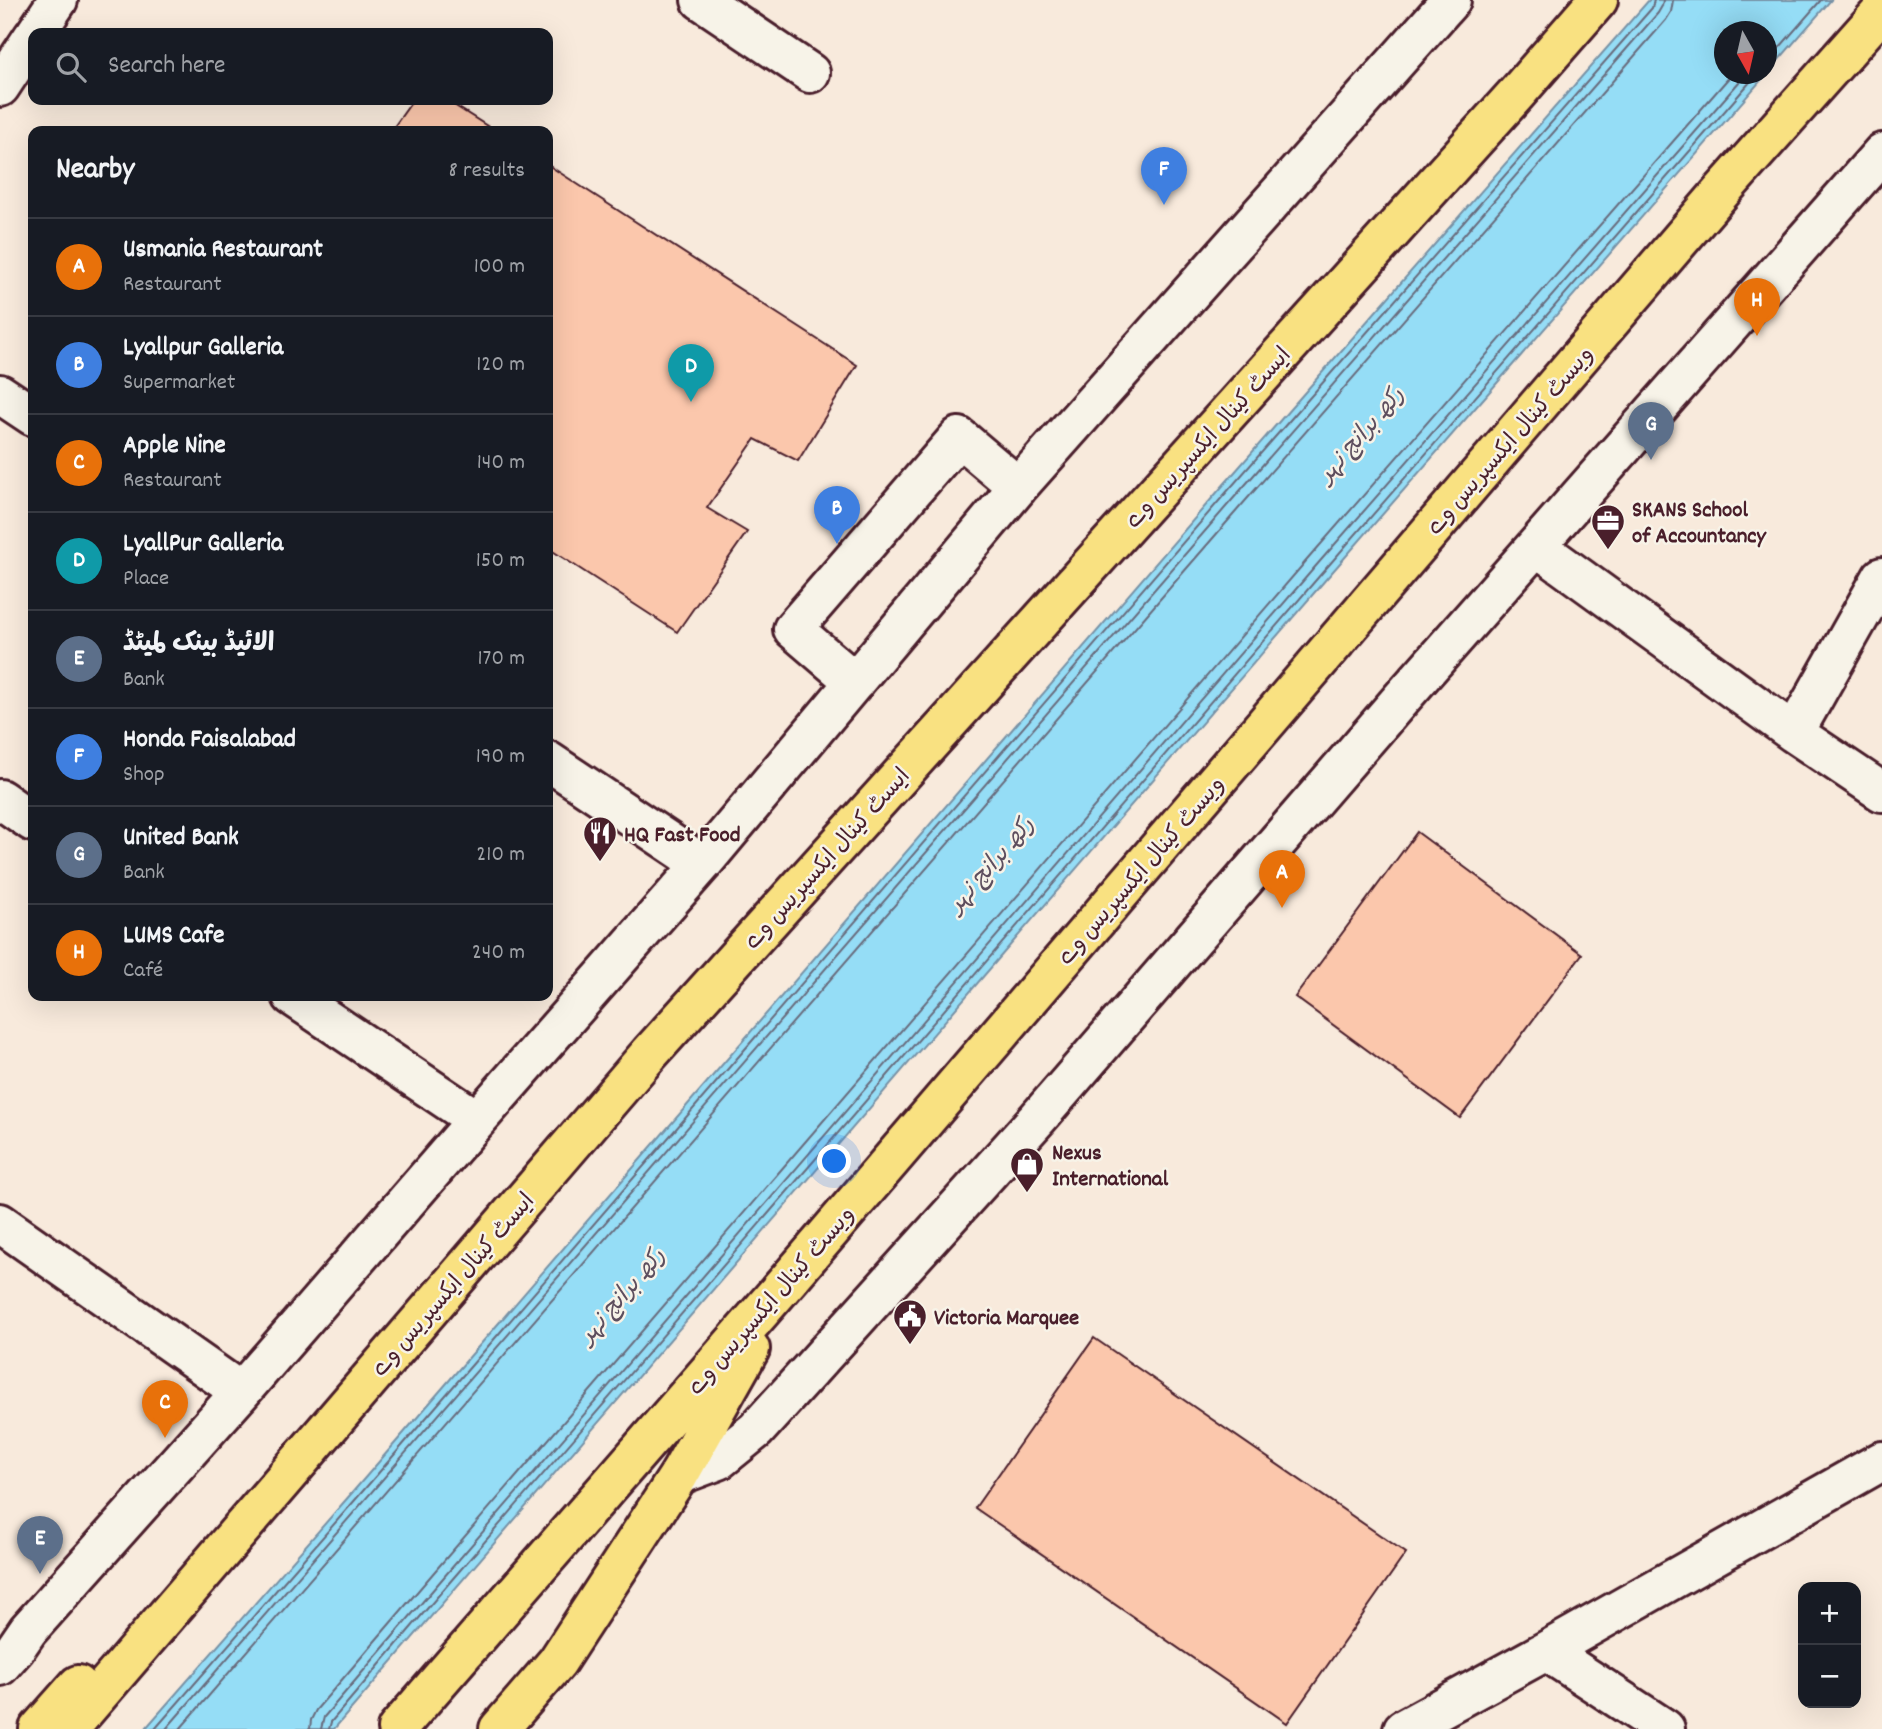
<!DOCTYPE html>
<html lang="en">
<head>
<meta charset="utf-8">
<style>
	body { margin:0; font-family:Dekko,"Playpen Sans Arabic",sans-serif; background:#242831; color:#f1f3f6 }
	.controls { position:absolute; right:21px; bottom:21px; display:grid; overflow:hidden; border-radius:14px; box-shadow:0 7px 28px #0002 }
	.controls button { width:63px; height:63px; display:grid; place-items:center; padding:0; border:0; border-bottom:2px solid #363941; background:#171b24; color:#f1f3f6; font:35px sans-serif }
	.compass { position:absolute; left:1714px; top:21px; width:63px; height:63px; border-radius:50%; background:#171b24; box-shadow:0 7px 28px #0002; rotate:172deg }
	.you { position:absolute; left:835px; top:1162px; width:24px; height:24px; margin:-18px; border:5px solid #fff; border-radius:50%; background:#1a73e8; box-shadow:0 0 0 10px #1a73e833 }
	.badge { display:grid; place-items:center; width:46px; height:46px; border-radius:50%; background:#0b8043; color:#fff; font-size:23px; font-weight:700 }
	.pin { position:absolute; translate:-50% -58px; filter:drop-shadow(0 2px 4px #0008) }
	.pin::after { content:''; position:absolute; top:37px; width:24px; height:21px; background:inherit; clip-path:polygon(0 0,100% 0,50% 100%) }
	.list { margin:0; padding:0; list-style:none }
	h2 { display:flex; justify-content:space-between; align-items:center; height:91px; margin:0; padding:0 28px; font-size:30px }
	h2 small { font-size:23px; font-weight:400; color:#9ea1a6 }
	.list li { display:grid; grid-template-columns:46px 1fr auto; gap:21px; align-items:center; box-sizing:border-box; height:98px; padding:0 28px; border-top:2px solid #363941 }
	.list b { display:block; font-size:26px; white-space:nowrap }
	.list p { margin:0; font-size:23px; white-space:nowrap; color:#9ea1a6 }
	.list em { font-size:23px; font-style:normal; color:#9ea1a6 }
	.icon { flex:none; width:38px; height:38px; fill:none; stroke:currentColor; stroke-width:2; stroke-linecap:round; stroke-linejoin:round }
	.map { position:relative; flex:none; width:1882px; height:1729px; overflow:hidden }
	.search { position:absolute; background:#171b24; box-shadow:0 7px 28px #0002; left:28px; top:28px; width:525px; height:77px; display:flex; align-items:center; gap:18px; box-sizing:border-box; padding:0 24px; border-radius:14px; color:#9ea1a6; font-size:26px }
	.panel { position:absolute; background:#171b24; box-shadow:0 7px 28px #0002; left:28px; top:126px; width:525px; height:875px; border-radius:14px }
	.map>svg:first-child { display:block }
	.water { fill:#95ddf6; stroke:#7791a5; stroke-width:2; fill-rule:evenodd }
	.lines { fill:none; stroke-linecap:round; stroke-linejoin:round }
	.shore { stroke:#686b7c; stroke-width:2 }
	.building { fill:#fbc7ac; stroke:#4a1f2b; stroke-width:2 }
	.minor-casing { stroke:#4a1f2b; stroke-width:44 }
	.major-casing { stroke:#4a1f2b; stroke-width:44 }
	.minor { stroke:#f7f3e8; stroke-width:38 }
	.major { stroke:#f9e181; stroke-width:38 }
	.labels { text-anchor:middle; stroke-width:5; stroke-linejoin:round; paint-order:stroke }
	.street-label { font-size:23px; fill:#4a1f2b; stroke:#f7f3e8 }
	.poi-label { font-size:23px; font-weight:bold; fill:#4a1f2b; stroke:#f7f3e8; text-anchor:start }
	.water-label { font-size:24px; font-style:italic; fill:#5d4e5e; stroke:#f7f3e8 }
</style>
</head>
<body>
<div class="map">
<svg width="1882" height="1729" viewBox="0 0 1882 1729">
	<rect width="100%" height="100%" fill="#f8eadc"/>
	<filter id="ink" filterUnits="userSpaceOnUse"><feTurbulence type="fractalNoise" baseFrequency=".0143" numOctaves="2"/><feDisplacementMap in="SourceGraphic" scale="14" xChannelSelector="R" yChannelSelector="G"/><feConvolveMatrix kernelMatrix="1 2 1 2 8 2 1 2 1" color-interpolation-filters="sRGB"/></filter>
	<g filter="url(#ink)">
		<!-- water -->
		<path class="water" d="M1649 0H1831L1327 578 334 1729H145L351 1494 1220 489ZM1724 32H1766V74H1724Z"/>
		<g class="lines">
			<!-- shore -->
			<path class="shore" d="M1766 63 1821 0
				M155 1729 356 1499 1225 494 1652 8 1654 0
				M166 1729 1232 500 1658 13 1662 6 1663 0
				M180 1729 1240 507 1666 20 1671 12 1673 0
				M310 1729 311 1720 316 1710 435 1571 1307 560 1732 74
				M321 1729 324 1717 443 1578 1315 567 1746 74
				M329 1729 331 1722 449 1583 1322 573 1757 74"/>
		</g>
		<!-- building -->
		<path class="building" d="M413 100H446L495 131H391Z
			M548 165 857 365 798 461 755 439 707 508 747 532 677 632 548 548Z
			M1417 832 1582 954 1460 1118 1295 997Z
			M1094 1338 1406 1553 1287 1723 975 1508Z"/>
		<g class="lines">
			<!-- minor casing -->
			<g class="minor-casing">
				<path id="minor" d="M701 0 810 73
					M36 33 58 0
					M0 87 33 37
					M0 394 33 416
					M1536 546 1794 733 1882 792
					M855 682 793 629 959 437 1018 487
					M1794 733 1882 577
					M548 761 702 864
					M0 799 33 822
					M292 996 477 1120
					M0 1223 241 1392
					M679 1475 719 1460 756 1430 1038 1118 1401 699 1882 153
					M1546 1651 1665 1729
					M0 1666 15 1649 28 1630 241 1392 477 1120 702 864 1018 487 1451 0
					M1403 1729 1546 1651 1882 1461"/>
			</g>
			<!-- major casing -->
			<g class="major-casing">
				<path id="major" d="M39 1729 78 1685
					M69 1729 650 1053 1517 93 1598 0
					M397 1729 790 1278 1722 191 1882 11
					M499 1729 557 1662 679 1475 750 1349"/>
			</g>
			<!-- minor -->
			<use href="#minor" class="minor"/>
			<!-- major -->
			<use href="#major" class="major"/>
		</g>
	</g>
	<!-- icons -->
	<defs>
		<g id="office-pin" transform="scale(1.75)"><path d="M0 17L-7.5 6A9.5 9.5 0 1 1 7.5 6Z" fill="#4a1f2b" stroke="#f7f3e8"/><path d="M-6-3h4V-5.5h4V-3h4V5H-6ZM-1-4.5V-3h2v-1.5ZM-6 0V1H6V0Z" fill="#fff"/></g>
		<g id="restaurant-pin" transform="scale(1.75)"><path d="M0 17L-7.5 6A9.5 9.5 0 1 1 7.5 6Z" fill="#4a1f2b" stroke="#f7f3e8"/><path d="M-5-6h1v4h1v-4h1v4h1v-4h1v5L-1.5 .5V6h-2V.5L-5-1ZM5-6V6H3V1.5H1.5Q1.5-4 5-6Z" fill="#fff"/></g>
		<g id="shop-pin" transform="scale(1.75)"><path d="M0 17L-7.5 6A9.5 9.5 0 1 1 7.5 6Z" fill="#4a1f2b" stroke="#f7f3e8"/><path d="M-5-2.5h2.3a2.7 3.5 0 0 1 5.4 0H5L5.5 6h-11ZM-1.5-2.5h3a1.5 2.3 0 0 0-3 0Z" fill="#fff"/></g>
		<g id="civic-pin" transform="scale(1.75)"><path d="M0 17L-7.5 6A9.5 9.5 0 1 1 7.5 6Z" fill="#4a1f2b" stroke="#f7f3e8"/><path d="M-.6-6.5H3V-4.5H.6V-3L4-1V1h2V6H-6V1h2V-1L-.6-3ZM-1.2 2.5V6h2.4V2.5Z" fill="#fff"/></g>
	</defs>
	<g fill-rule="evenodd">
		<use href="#office-pin" x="1608" y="521"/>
		<use href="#restaurant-pin" x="600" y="833"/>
		<use href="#shop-pin" x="1027" y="1164"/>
		<use href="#civic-pin" x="910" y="1316"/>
	</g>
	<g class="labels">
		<!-- street labels -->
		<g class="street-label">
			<text transform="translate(1207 437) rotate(-48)" y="8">ایسٹ کینال ایکسپریس وے</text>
			<text transform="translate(1509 440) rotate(-49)" y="8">ویسٹ کینال ایکسپریس وے</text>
			<text transform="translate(826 858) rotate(-48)" y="8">ایسٹ کینال ایکسپریس وے</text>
			<text transform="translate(1140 870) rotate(-49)" y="8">ویسٹ کینال ایکسپریس وے</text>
			<text transform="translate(452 1284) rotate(-49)" y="8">ایسٹ کینال ایکسپریس وے</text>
			<text transform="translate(770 1300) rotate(-49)" y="8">ویسٹ کینال ایکسپریس وے</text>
		</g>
		<!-- poi labels -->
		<g class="poi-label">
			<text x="1632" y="516">SKANS School<tspan x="1632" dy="26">of Accountancy</tspan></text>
			<text x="624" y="841">HQ Fast Food</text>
			<text x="1052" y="1159">Nexus<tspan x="1052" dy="26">International</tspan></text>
			<text x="934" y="1324">Victoria Marquee</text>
		</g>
		<!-- water labels -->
		<g class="water-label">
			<text transform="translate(1360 434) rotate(-49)" y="8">رکھ برانچ نہر</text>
			<text transform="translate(990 864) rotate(-49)" y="8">رکھ برانچ نہر</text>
			<text transform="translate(621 1295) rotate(-49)" y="8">رکھ برانچ نہر</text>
		</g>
	</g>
</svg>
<div class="controls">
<button>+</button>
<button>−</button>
</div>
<svg class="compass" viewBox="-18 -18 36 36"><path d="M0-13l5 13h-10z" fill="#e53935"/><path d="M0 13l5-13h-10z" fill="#9ea1a6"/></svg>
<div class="you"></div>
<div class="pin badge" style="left:1282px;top:908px;background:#e8710a">A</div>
<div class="pin badge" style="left:837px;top:544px;background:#3f7fe0">B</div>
<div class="pin badge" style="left:165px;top:1438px;background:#e8710a">C</div>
<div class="pin badge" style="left:691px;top:402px;background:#0f9aa8">D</div>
<div class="pin badge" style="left:40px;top:1574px;background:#5c6f8a">E</div>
<div class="pin badge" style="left:1164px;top:205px;background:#3f7fe0">F</div>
<div class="pin badge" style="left:1651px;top:460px;background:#5c6f8a">G</div>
<div class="pin badge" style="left:1757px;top:336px;background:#e8710a">H</div>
<div class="search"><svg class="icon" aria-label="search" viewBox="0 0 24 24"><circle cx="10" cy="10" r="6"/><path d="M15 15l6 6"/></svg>Search here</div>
<section class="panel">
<h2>Nearby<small>8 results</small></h2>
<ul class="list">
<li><span class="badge" style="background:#e8710a">A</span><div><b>Usmania Restaurant</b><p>Restaurant</p></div><em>100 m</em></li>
<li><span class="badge" style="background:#3f7fe0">B</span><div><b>Lyallpur Galleria</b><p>Supermarket</p></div><em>120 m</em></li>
<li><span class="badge" style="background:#e8710a">C</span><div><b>Apple Nine</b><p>Restaurant</p></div><em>140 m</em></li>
<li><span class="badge" style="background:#0f9aa8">D</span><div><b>LyallPur Galleria</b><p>Place</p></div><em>150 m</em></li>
<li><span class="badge" style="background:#5c6f8a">E</span><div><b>الائیڈ بینک لمیٹڈ</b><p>Bank</p></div><em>170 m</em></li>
<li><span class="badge" style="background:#3f7fe0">F</span><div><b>Honda Faisalabad</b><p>Shop</p></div><em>190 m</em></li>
<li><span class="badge" style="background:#5c6f8a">G</span><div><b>United Bank</b><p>Bank</p></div><em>210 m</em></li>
<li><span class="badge" style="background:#e8710a">H</span><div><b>LUMS Cafe</b><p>Café</p></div><em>240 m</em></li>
</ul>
</section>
</div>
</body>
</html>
